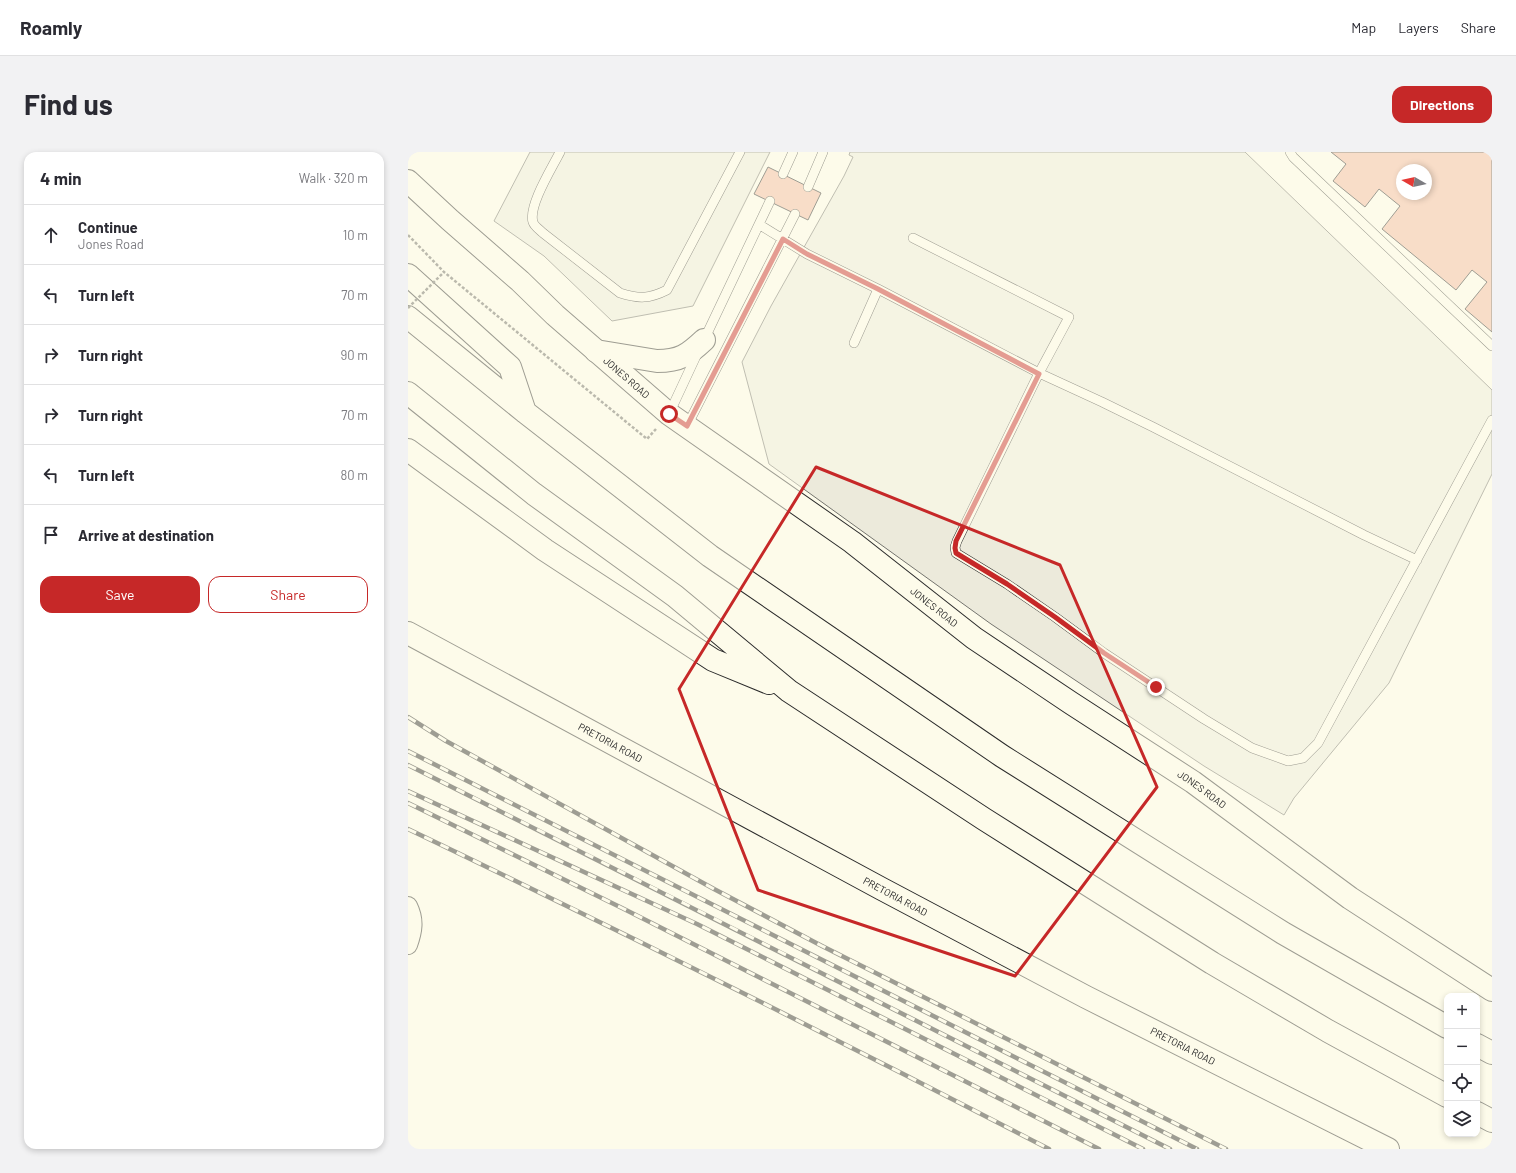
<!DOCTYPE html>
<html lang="en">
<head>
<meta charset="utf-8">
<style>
	body { margin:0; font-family:Barlow,sans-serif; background:#f2f2f3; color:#2b2b33 }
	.controls { position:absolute; right:12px; bottom:12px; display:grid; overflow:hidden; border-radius:8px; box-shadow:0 2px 6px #0003 }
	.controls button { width:36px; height:36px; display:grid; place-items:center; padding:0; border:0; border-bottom:1px solid #e1e1e2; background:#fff; color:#2b2b33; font:20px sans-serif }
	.compass { position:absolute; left:988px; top:12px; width:36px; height:36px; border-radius:50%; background:#fff; box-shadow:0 2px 6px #0003; rotate:279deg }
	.stop { position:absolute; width:12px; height:12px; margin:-9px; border:3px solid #c62828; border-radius:50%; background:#fff }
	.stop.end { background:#c62828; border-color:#fff; box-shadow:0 1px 4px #0008 }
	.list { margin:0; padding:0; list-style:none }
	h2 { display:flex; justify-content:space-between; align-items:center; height:52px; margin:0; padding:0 16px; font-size:17px }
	h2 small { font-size:13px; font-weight:400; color:#7c7c81 }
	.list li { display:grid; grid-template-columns:26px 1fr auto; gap:12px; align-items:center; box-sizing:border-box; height:60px; padding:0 16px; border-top:1px solid #e1e1e2 }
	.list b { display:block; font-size:15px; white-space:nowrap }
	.list p { margin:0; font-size:13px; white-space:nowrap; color:#7c7c81 }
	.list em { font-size:13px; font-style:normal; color:#7c7c81 }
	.actions { display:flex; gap:8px; padding:12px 16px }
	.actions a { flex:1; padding:9px 0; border:1px solid #c62828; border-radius:12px; text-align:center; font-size:14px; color:#c62828 }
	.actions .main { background:#c62828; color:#fff }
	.icon { flex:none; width:22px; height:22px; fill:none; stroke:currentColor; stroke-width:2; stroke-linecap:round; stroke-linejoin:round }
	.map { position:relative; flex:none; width:1084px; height:997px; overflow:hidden; border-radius:12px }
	header { display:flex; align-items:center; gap:24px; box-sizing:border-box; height:56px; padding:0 20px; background:#fff; border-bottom:1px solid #e1e1e2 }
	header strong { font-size:19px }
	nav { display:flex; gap:22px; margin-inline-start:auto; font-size:14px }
	.intro { display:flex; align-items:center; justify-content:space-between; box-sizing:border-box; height:96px; padding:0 24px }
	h1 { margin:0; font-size:28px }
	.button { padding:10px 18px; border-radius:12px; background:#c62828; color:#fff; font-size:14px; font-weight:700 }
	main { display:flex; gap:24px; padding:0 24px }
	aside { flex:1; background:#fff; border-radius:12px; box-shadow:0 2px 6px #0003 }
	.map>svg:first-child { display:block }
	.parking { fill:#eceadb; stroke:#74746e }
	.building { fill:#f2b8a0; stroke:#2b2b2b; fill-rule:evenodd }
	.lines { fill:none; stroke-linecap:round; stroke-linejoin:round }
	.service-casing { stroke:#2b2b2b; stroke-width:10 }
	.minor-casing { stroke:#2b2b2b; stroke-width:20 }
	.tertiary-casing { stroke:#2b2b2b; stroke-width:24 }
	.primary-casing { stroke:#2b2b2b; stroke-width:24 }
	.motorway-casing { stroke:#2b2b2b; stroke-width:24 }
	.path { stroke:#6a6964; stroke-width:2.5; stroke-dasharray:3 2; stroke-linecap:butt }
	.service { stroke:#fdfbea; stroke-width:9 }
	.minor { stroke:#fdfbea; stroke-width:18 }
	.tertiary { stroke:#fdfbea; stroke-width:22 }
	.primary { stroke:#fdfbea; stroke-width:22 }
	.motorway { stroke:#fdfbea; stroke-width:22 }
	.rail-casing { stroke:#2b2b2b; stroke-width:4.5 }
	.rail { stroke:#fdfbea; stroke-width:3; stroke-dasharray:9; stroke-linecap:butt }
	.path-bridge { stroke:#6a6964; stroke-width:2.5; stroke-dasharray:3 2; stroke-linecap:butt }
	.route { stroke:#c62828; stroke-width:5 }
	.marked { fill:none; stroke:#c62828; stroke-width:3; stroke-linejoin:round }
	.labels { text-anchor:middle; stroke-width:3; stroke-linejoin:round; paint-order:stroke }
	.street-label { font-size:10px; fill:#2b2b2b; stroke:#fdfbea }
</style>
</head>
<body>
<header>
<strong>Roamly</strong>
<nav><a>Map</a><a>Layers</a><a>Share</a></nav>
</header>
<div class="intro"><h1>Find us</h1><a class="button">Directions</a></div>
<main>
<aside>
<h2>4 min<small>Walk · 320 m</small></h2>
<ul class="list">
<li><svg class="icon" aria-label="ahead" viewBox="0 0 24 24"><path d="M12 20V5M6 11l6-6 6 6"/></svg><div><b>Continue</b><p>Jones Road</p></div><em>10 m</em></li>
<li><svg class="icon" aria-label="left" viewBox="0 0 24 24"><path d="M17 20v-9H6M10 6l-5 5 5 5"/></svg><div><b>Turn left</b></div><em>70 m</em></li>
<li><svg class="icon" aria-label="right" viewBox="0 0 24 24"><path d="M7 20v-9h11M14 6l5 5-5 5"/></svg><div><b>Turn right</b></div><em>90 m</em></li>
<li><svg class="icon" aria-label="right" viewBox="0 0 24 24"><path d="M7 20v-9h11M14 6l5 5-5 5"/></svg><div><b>Turn right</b></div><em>70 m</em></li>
<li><svg class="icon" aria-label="left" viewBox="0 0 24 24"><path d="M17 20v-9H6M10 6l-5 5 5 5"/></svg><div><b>Turn left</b></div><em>80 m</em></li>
<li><svg class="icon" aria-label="arrive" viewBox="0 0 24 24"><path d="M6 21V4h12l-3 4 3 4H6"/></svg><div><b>Arrive at destination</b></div></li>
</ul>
<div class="actions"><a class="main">Save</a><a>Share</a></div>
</aside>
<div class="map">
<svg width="1084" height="997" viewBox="0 0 1084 997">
	<rect width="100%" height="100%" fill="#fdfbea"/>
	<!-- parking -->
	<path class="parking" d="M122 0H362L285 154 204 169 136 104 86 69Z
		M442 0H837L1084 238V322L981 531 886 646 876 663 796 614 583 472 361 312 334 210 363 154 436 24 445 5 441 3Z"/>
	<!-- building -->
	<path class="building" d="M923 0H1084V180L1057 157 1079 130 1064 118 1048 138 974 77 992 54 971 37 957 55 925 29 938 12ZM994 18H1018V42H994Z
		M360 15 413 41 400 68 346 42Z"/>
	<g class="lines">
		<!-- service casing -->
		<g class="service-casing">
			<path id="service" d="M152 0C144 16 120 54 125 70 126 74 132 78 135 81L212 141C231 147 241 147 259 138L332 0
				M882 0 885 5 1084 194
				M375 22 385 0
				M400 35 415 0
				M352 73 399 102 470 137 631 221 694 250 745 275 956 383 1009 408
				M505 86 661 165 631 221 549 389 547 395 548 401 599 432 647 465 696 501 796 567 844 596 880 609 895 606 910 591 1084 268
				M296 188 362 49
				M446 191 470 137
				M261 262 289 202
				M279 274 387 62"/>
		</g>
		<!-- minor casing -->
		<g class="minor-casing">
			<path id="minor" d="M0 754C7 768 5 779 0 793"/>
		</g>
		<!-- tertiary casing -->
		<g class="tertiary-casing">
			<g id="tertiary">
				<path id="s1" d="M0 29 42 68 112 129 147 163 261 262 444 390 566 486 663 551 785 630 942 746 1084 838"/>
				<path d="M188 199 249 209C272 209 280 203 296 188"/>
			</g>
		</g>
		<!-- primary casing -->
		<g class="primary-casing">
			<g id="primary">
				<path id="s2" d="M0 481 474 737 678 845 980 997"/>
			</g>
		</g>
		<!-- motorway casing -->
		<g class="motorway-casing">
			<path id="motorway" d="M0 123 102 215 117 260
				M0 165 117 260 302 404 594 604 875 781 1039 875
				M0 241 126 342 267 444 381 539 576 667 804 811 920 879 1039 944
				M0 298 137 398 305 508 361 531
				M1069 893 1084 901
				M1069 961 1084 969"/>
		</g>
		<!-- path -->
		<path class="path" d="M0 83 36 120 239 287 248 277"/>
		<!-- service -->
		<use href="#service" class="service"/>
		<!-- minor -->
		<use href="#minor" class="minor"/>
		<!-- tertiary -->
		<use href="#tertiary" class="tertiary"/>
		<!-- primary -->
		<use href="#primary" class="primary"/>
		<!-- motorway -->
		<use href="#motorway" class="motorway"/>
		<!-- rail casing -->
		<g class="rail-casing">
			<path id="rail" d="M0 565 38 589 306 737 414 794 818 997
				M0 599 789 997
				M0 613C255 740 508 869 762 997
				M0 639 289 772 735 997
				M0 651 214 756 691 997
				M0 677C215 780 429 887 641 997"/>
		</g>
		<!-- rail -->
		<use href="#rail" class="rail"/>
		<!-- path-bridge -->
		<path class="path-bridge" d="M0 156 36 120"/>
	</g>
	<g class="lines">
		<!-- route -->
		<path class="route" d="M261 262 279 274 375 87 399 102 470 137 631 222 548 389 547 396 548 401 599 432 647 465 696 501 748 535"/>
	</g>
	<!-- marked area -->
	<path d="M0 0H1084V997H0ZM408 315 652 413 749 635 607 824 350 738 271 537Z" fill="#fdfbea" fill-opacity=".55" fill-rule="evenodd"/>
	<path class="marked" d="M408 315 652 413 749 635 607 824 350 738 271 537Z"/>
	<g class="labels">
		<!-- street labels -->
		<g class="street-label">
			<text dy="4" stroke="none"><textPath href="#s1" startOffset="294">JONES ROAD</textPath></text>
			<text dy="4" stroke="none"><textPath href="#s1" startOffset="678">JONES ROAD</textPath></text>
			<text dy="4" stroke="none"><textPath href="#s2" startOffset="230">PRETORIA ROAD</textPath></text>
			<text dy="4" stroke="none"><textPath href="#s1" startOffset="1002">JONES ROAD</textPath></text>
			<text dy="4" stroke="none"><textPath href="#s2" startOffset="554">PRETORIA ROAD</textPath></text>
			<text dy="4" stroke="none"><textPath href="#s2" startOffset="878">PRETORIA ROAD</textPath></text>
		</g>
	</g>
</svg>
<div class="controls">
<button>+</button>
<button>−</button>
<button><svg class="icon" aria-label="locate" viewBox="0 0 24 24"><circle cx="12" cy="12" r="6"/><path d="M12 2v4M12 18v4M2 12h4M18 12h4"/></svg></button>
<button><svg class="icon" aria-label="layers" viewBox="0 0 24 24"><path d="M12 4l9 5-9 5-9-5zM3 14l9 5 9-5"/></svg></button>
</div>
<svg class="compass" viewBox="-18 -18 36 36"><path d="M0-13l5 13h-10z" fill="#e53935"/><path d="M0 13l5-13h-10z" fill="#7c7c81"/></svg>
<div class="stop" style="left:261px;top:262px"></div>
<div class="stop end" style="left:748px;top:535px"></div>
</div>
</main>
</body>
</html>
